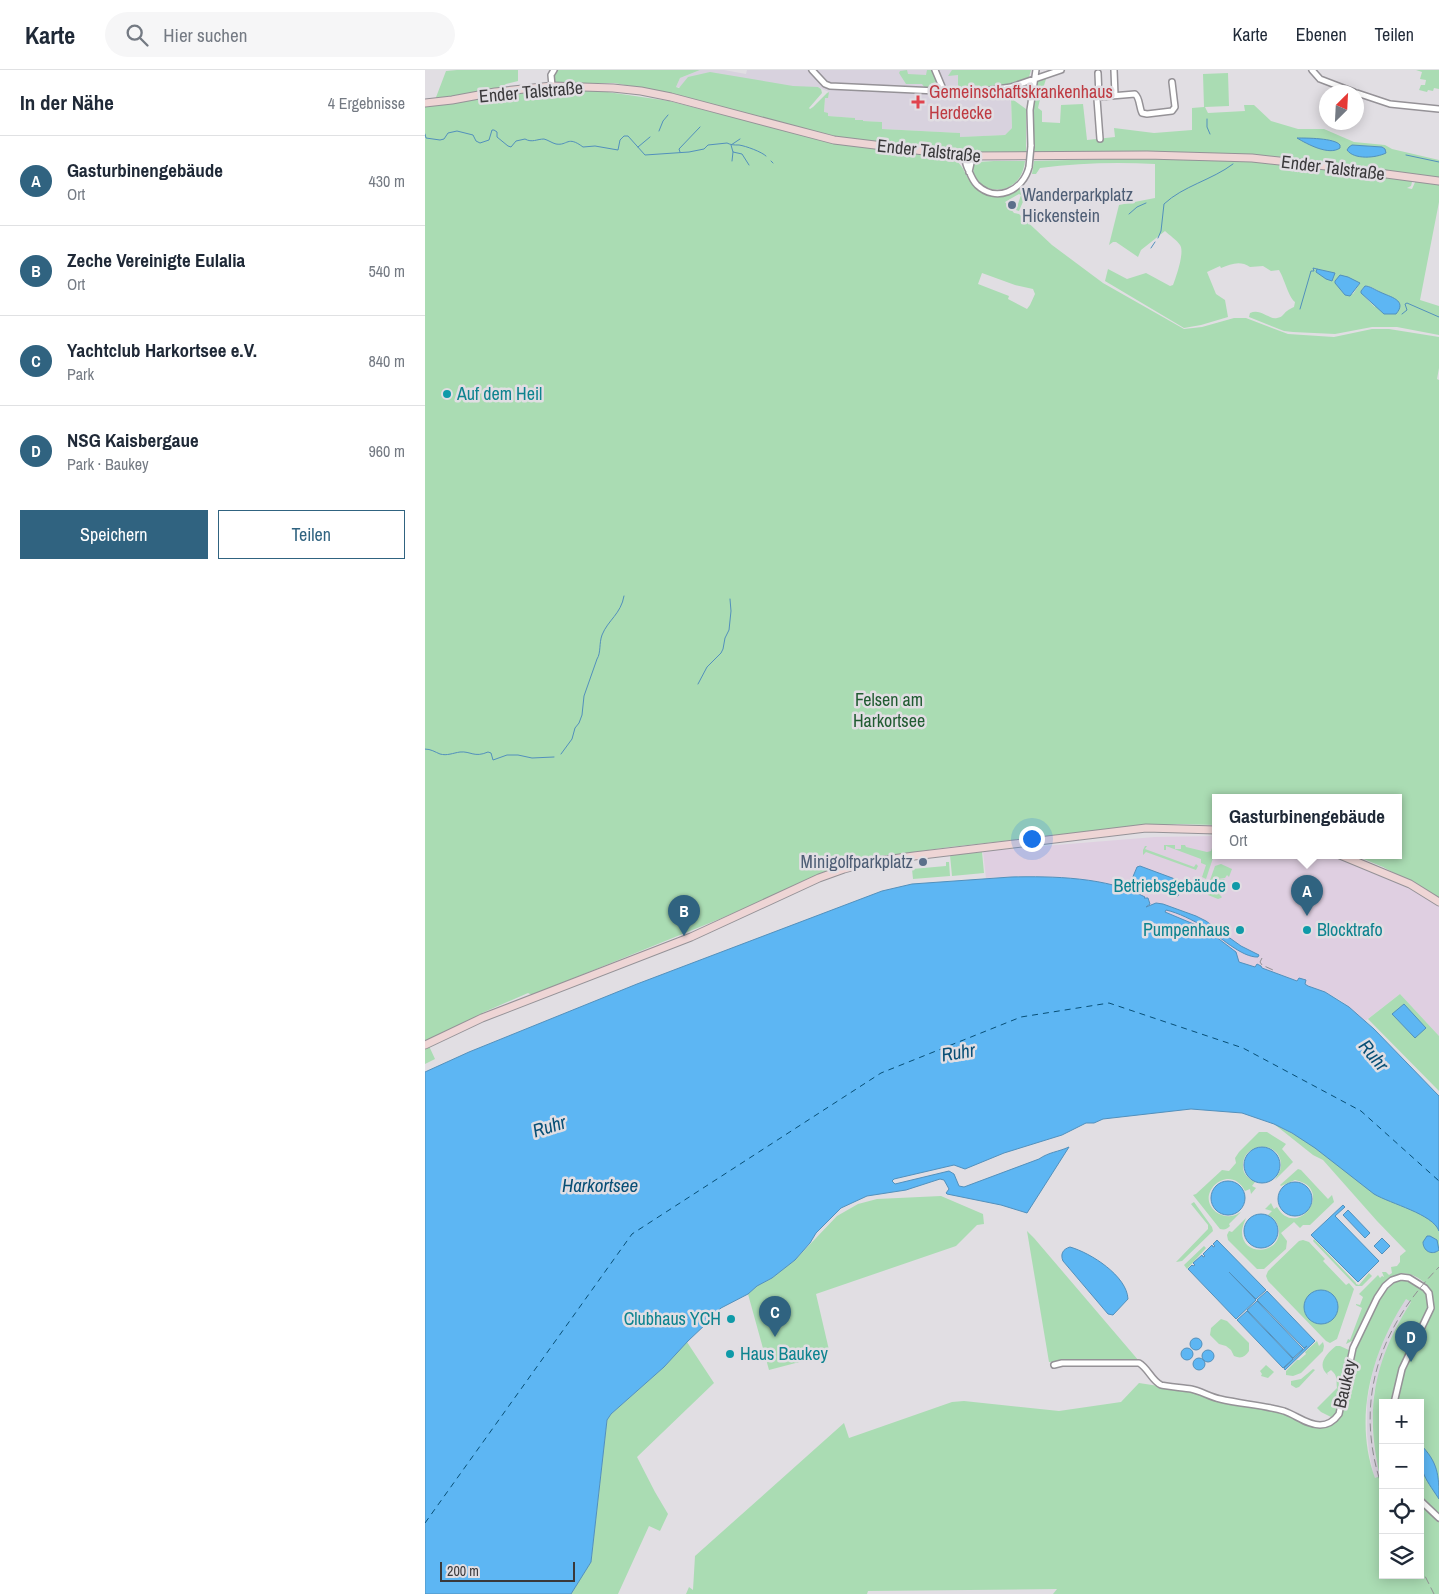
<!DOCTYPE html>
<html lang="de">
<head>
<meta charset="utf-8">
<style>
	body { margin:0; font-family:"Archivo Narrow",sans-serif; background:#f6f6f7; color:#1f2937 }
	.controls { position:absolute; right:15px; bottom:15px; display:grid; overflow:hidden; border-radius:0px; box-shadow:0 2px 12px #0003 }
	.controls button { width:45px; height:45px; display:grid; place-items:center; padding:0; border:0; border-bottom:1px solid #e0e1e3; background:#fff; color:#1f2937; font:25px sans-serif }
	.compass { position:absolute; left:894px; top:15px; width:45px; height:45px; border-radius:50%; background:#fff; box-shadow:0 2px 12px #0003; rotate:24deg }
	.scale { position:absolute; left:15px; bottom:12px; width:135px; box-sizing:border-box; padding-left:5px; border:2px solid #3a393b; border-top:0; font-size:14px; line-height:18px; white-space:nowrap; color:#3a393b; -webkit-text-stroke:4px #e1dee3; paint-order:stroke }
	.you { position:absolute; left:606px; top:768px; width:18px; height:18px; margin:-12px; border:4px solid #fff; border-radius:50%; background:#1a73e8; box-shadow:0 0 0 8px #1a73e833 }
	.badge { display:grid; place-items:center; width:32px; height:32px; border-radius:50%; background:#306380; color:#fff; font-size:16px; font-weight:700 }
	.pin { position:absolute; translate:-50% -41px; filter:drop-shadow(0 1px 2px #0008) }
	.pin::after { content:''; position:absolute; top:26px; width:18px; height:15px; background:inherit; clip-path:polygon(0 0,100% 0,50% 100%) }
	.popup { position:absolute; left:787px; top:724px; width:190px; height:65px; box-sizing:border-box; display:grid; place-content:center; border-radius:0px; background:#fff; filter:drop-shadow(0 1px 4px #0005); font-size:16px; white-space:nowrap; color:#747a83 }
	.popup b { font-size:19px; color:#1f2937 }
	.popup::after { content:''; position:absolute; left:50%; top:100%; margin-left:-10px; border:10px solid transparent; border-top-color:#fff }
	.list { margin:0; padding:0; list-style:none }
	h2 { display:flex; justify-content:space-between; align-items:center; height:65px; margin:0; padding:0 20px; font-size:21px }
	h2 small { font-size:16px; font-weight:400; color:#747a83 }
	.list li { display:grid; grid-template-columns:32px 1fr auto; gap:15px; align-items:center; box-sizing:border-box; height:90px; padding:0 20px; border-top:1px solid #e0e1e3 }
	.list b { display:block; font-size:19px; white-space:nowrap }
	.list p { margin:0; font-size:16px; white-space:nowrap; color:#747a83 }
	.list em { font-size:16px; font-style:normal; color:#747a83 }
	.actions { display:flex; gap:10px; padding:15px 20px }
	.actions a { flex:1; padding:11px 0; border:1px solid #306380; border-radius:0px; text-align:center; font-size:18px; color:#306380 }
	.actions .main { background:#306380; color:#fff }
	.icon { flex:none; width:28px; height:28px; fill:none; stroke:currentColor; stroke-width:2; stroke-linecap:round; stroke-linejoin:round }
	.map { position:relative; flex:none; width:1014px; height:1524px; overflow:hidden }
	header { display:flex; align-items:center; gap:30px; box-sizing:border-box; height:70px; padding:0 25px; background:#fff; border-bottom:1px solid #e0e1e3 }
	header strong { font-size:24px }
	nav { display:flex; gap:28px; margin-inline-start:auto; font-size:18px }
	.search { width:350px; height:45px; background:#f6f6f7; display:flex; align-items:center; gap:12px; box-sizing:border-box; padding:0 18px; border-radius:28px; color:#747a83; font-size:19px }
	main { display:flex }
	aside { flex:1; background:#fff }
	.map>svg:first-child { display:block }
	.built { fill:#d8d2de }
	.industrial { fill:#dfcfe1 }
	.green { fill:#aadcb3; fill-rule:evenodd }
	.water { fill:#5db6f3; stroke:#5290bc }
	.lines { fill:none; stroke-linecap:round; stroke-linejoin:round }
	.stream { stroke:#5290bc; stroke-width:1 }
	.ferry { stroke:#084f76; stroke-width:1; stroke-dasharray:6 5; stroke-linecap:butt }
	.street-casing { stroke:#959297; stroke-width:8 }
	.secondary-casing { stroke:#959297; stroke-width:9 }
	.street { stroke:#fff; stroke-width:5 }
	.secondary { stroke:#eed5d5; stroke-width:7 }
	.rail { stroke:#929094; stroke-width:1; stroke-dasharray:8 4; stroke-linecap:butt }
	.street-bridge-casing { stroke:#959297; stroke-width:8; stroke-linecap:butt }
	.street-bridge { stroke:#fff; stroke-width:5 }
	.health-dot { fill:#e0444e; stroke:#e1dee3; stroke-width:2 }
	.service-dot { fill:#5c6f8a; stroke:#e1dee3; stroke-width:2 }
	.culture-dot { fill:#0f9aa8; stroke:#e1dee3; stroke-width:2 }
	.labels { text-anchor:middle; stroke-width:5; stroke-linejoin:round; paint-order:stroke }
	.street-label { font-size:18px; fill:#3a393b; stroke:#e1dee3 }
	.health-label { font-size:18px; fill:#be3a42; stroke:#e1dee3; text-anchor:start }
	.service-label { font-size:18px; fill:#4e5e75; stroke:#e1dee3; text-anchor:start }
	.culture-label { font-size:18px; fill:#0d838f; stroke:#e1dee3; text-anchor:start }
	.park-label { font-size:18px; fill:#205b31; stroke:#e1dee3 }
	.water-label { font-size:19px; font-style:italic; fill:#084f76; stroke:#e1dee3 }
</style>
</head>
<body>
<header>
<strong>Karte</strong>
<div class="search"><svg class="icon" aria-label="search" viewBox="0 0 24 24"><circle cx="10" cy="10" r="6"/><path d="M15 15l6 6"/></svg>Hier suchen</div>
<nav><a>Karte</a><a>Ebenen</a><a>Teilen</a></nav>
</header>
<main>
<aside>
<h2>In der Nähe<small>4 Ergebnisse</small></h2>
<ul class="list">
<li><span class="badge">A</span><div><b>Gasturbinengebäude</b><p>Ort</p></div><em>430 m</em></li>
<li><span class="badge">B</span><div><b>Zeche Vereinigte Eulalia</b><p>Ort</p></div><em>540 m</em></li>
<li><span class="badge">C</span><div><b>Yachtclub Harkortsee e.V.</b><p>Park</p></div><em>840 m</em></li>
<li><span class="badge">D</span><div><b>NSG Kaisbergaue</b><p>Park · Baukey</p></div><em>960 m</em></li>
</ul>
<div class="actions"><a class="main">Speichern</a><a>Teilen</a></div>
</aside>
<div class="map">
<svg width="1014" height="1524" viewBox="0 0 1014 1524">
	<rect width="100%" height="100%" fill="#e1dee3"/>
	<!-- built -->
	<path class="built" d="M275 0H299L321 4 322 0H561L564 17 585 14 587 58 580 65 535 67V63L457 59V52L438 51V50H429V48L403 46 399 43 400 28 404 22 393 17H251L255 8Z
		M980 1228 986 1232 970 1259 949 1323 947 1358 948 1370 950 1385 958 1413V1431L948 1403 944 1381 942 1364V1332L948 1300 956 1274 969 1247Z"/>
	<!-- industrial -->
	<path class="industrial" d="M791 766V785H901L925 792 983 816 1006 830 1014 836V966L975 924 940 951 915 930 900 922 883 916 880 914 881 910 873 911 836 898V896L832 895 830 898 814 892 802 874 771 855 740 842 741 839 765 849 780 857 814 881 834 885 816 876 781 851 771 846 751 838H721L718 827 714 824 679 814 649 809 605 806 561 808 558 781 730 767Z"/>
	<!-- green -->
	<path class="green" d="M32 0H93V11L81 14 70 21 10 30 21 1Z
		M130 0H275L255 8 251 17 254 18 263 7 285 2 368 16 393 17 396 19 397 23 384 38 385 39 388 37 402 23 404 22 403 28H400L399 42 403 43V46L430 48V50H438V51L457 52V59L535 63V67L580 65 587 58 586 28 601 39V83L534 82 409 67 217 18 189 13H129L127 5Z
		M482 0 483 4 501 5 502 0H508L512 10 511 15 509 14V17L500 18 497 14H481L474 3 475 1Z
		M527 0H606L604 7 578 16 533 19V5L523 6Z
		M991 0H1014V19L1009 18 1008 21 1003 20 1002 22 994 20 996 15H1000L1001 10 995 9 997 2Z
		M803 3 804 36 780 37 783 43 820 41 819 35H829L846 51 873 59H899L929 72 960 75 967 79 1014 90V108L901 92 827 86 609 83 608 40 613 9H621L616 25 613 38 617 41V52L635 53 636 35 658 34 662 70 690 67 689 58 729 63 767 60V38L779 37 778 4ZM927 75 957 77 960 79 955 85 930 86Z
		M126 19H162L244 31 408 73 526 88C537 93 537 98 543 108 556 129 574 130 594 119L597 120 600 127 594 141 591 140 596 125 594 124 580 132 589 143 594 144 627 175 678 213 759 259 777 257 809 248H821L863 264 909 267 947 259H964L1014 267V298L1012 309 1014 310V828L958 797 929 785H973V727H791V755L752 754 669 761 525 777 446 788 423 793 297 848 107 925 103 923 57 943 58 944 0 971V36ZM557 203 590 215 608 219 610 224 605 235 602 239 583 229 584 226 553 214Z
		M721 88 826 91 900 99 985 110 987 112 986 116 982 118 987 119 991 110 1014 114V132L995 230 1014 236V265L972 257H947L910 264 868 262 859 261 824 247 825 243C836 238 844 250 852 248 858 247 858 244 862 241 864 239 867 238 869 237L870 232C864 228 859 208 854 200L846 201 838 196 825 197C815 190 806 194 796 198L795 196 782 202 791 224 800 230 803 247 776 255 759 258 680 211 683 199 702 209 721 203 745 216 748 215C751 207 760 182 755 175 752 170 744 165 740 161L716 180 713 187 691 172H688L684 175 694 135 730 128V94C691 92 653 93 615 98L611 104H607L609 91ZM892 199 910 203 907 211 891 202ZM935 213 928 224 920 225 916 219ZM940 216 946 217 958 224 950 237 936 223V221Z
		M569 91H600C595 134 542 123 549 94L553 92Z
		M739 775H750V779H756V775H760L761 777 782 782 786 781 787 778 791 779 781 809 777 807 781 795 776 793V789L741 776V780H739Z
		M720 776H722L720 779 769 797 771 794 773 796 771 800 721 782 718 785V780Z
		M557 782 559 803 527 806 525 785Z
		M521 792H524L525 806 488 809 487 799 521 796Z
		M796 794 807 799 804 807 802 805 800 808 785 810 790 796Z
		M798 809 800 810 797 818 799 821 798 822 796 820 794 824 797 827 796 828 793 829 783 825 782 819 784 811Z
		M975 924 1014 966V1021L943 949Z
		M4 976 10 989 0 994V978Z
		M849 1054 1014 1140V1524H628L632 1519 443 1521 442 1524H261L264 1517 268 1520 270 1486 419 1353 424 1368 527 1332 539 1331 634 1341 696 1332 714 1313 740 1317H745L777 1323 787 1330 827 1335 858 1342 888 1355 912 1349C917 1326 922 1301 930 1278 935 1262 958 1212 977 1210 985 1210 991 1216 997 1220L1002 1215C962 1177 943 1244 927 1271L921 1274 923 1269 925 1270 937 1238 931 1235V1234L935 1235 938 1227 934 1224 953 1205 955 1208 957 1206 959 1207 957 1202H961L964 1205 967 1203 966 1197 972 1196 975 1192V1186L981 1181 952 1151 898 1090 888 1085ZM981 1229 986 1232C950 1289 939 1338 955 1406L950 1408C928 1347 947 1281 981 1229ZM958 1333H995V1505H958Z
		M834 1062H842L861 1074 857 1079 868 1092 850 1110C852 1106 856 1101 856 1095 856 1070 817 1071 818 1097 818 1104 824 1109 830 1112L827 1116 831 1118 826 1124 825 1119 820 1121C805 1091 768 1124 791 1142 795 1145 801 1147 806 1146 810 1146 814 1143 816 1142L804 1154 805 1156C802 1159 800 1160 795 1159L768 1125 771 1124 797 1100 804 1101 811 1093 810 1088 814 1082Z
		M873 1099 876 1100 903 1129 907 1125 909 1132 885 1155H878L875 1158 869 1152 856 1163 862 1171 861 1179 839 1199H832L803 1170 802 1165 804 1161 807 1162 821 1148C820 1151 817 1157 817 1162 817 1187 856 1185 854 1160 853 1153 849 1148 843 1145L847 1141 840 1139 846 1133 849 1139 852 1137C872 1171 911 1118 870 1110L856 1116 855 1115Z
		M516 1126 558 1144 559 1154 552 1155 531 1176 391 1224 404 1280 401 1285 344 1300 323 1224 332 1216 347 1208 370 1190 412 1146 433 1134 452 1129Z
		M769 1132 787 1157 788 1161 757 1191 751 1192 783 1159V1155L766 1134Z
		M602 1161 609 1168 714 1291 624 1292Z
		M889 1169 931 1213V1214L934 1215 944 1203 947 1206 937 1216H931L888 1171Z
		M878 1170 884 1172 900 1189 898 1191 921 1215 924 1213 929 1219 912 1269 905 1273 901 1271 843 1211 841 1206 843 1201 874 1171Z
		M779 1176 781 1178 762 1199 759 1195Z
		M796 1249 802 1251 824 1273V1281C820 1287 816 1289 809 1286L806 1280 801 1276 794 1274 785 1265 786 1258Z
		M892 1271 894 1276 898 1272 899 1276 898 1281 876 1303 868 1306 861 1305V1301L872 1290H874L881 1284 880 1282Z
		M262 1272 289 1313 212 1387 230 1422 243 1444 235 1461 224 1456 193 1524H146L166 1492 182 1350 186 1344 239 1297Z
		M911 1276H915L926 1281 912 1343 908 1348 896 1342 892 1338 912 1318C911 1309 913 1306 906 1300L902 1303 903 1305C891 1295 901 1284 911 1276Z
		M841 1295 849 1302 843 1308 836 1306 837 1304 835 1301Z
		M888 1299 890 1300 874 1317 871 1318 866 1315V1311L876 1309Z"/>
	<!-- water -->
	<path class="water" d="M872 68C881 68 910 68 915 75V78C904 86 882 74 872 68Z
		M927 75 957 77 960 79 961 83C951 88 929 90 922 80L924 77Z
		M892 199 910 203 907 211 901 209 891 202Z
		M915 205 923 207 935 213 925 226 920 225 910 213V211Z
		M940 216C945 216 950 220 955 222 965 227 983 230 971 244H959L936 223V221Z
		M715 796 758 812 753 826 707 809 712 797Z
		M586 807C627 806 683 807 720 827L719 828H723L725 834 721 837 731 833 738 834 771 846 781 851 816 876 834 885 833 887C817 888 793 865 780 857 767 850 754 843 741 840L740 842 771 855 786 863 811 882 814 892 830 897 832 894 836 896 837 898 872 911 874 908 881 910 880 914 883 916 900 922 924 937 949 959 1014 1026V1161C1008 1144 966 1134 949 1124L890 1078 867 1063 849 1054 817 1043 766 1039 678 1049 669 1053H661L637 1065 579 1083 540 1099 529 1095 469 1109 467 1111 470 1114 524 1101 529 1104 534 1116 539 1117 614 1089C624 1082 633 1082 644 1077L602 1143 576 1135 522 1124 521 1123 524 1119 519 1110 515 1109 481 1120 442 1126 416 1138 391 1163 385 1173 370 1190 347 1208 332 1216 323 1224 296 1238 284 1249 282 1253 263 1271 239 1297 186 1344 182 1350 166 1492 146 1524H0V1002L44 982 212 914 457 821 487 814Z
		M979 934 1001 958 990 968 967 944Z
		M819 1095a18 18 0 1 1 36 0a18 18 0 1 1-36 0Z
		M786 1128a17 17 0 1 1 34 0a17 17 0 1 1-34 0Z
		M853 1129a17 17 0 1 1 34 0a17 17 0 1 1-34 0Z
		M918 1135 920 1137 910 1146 954 1191 933 1212 886 1165Z
		M923 1140 945 1163 940 1168 918 1145Z
		M819 1161a17 17 0 1 1 34 0a17 17 0 1 1-34 0Z
		M1002 1166H1005L1012 1170 1014 1180C1007 1186 998 1181 998 1172Z
		M957 1168 965 1176 957 1184 949 1176Z
		M792 1170 841 1220 831 1229 804 1202 831 1230 811 1249 763 1199 767 1195 768 1196 770 1195 768 1193 777 1185 778 1187 780 1186 778 1184 787 1175 788 1177 790 1176 788 1174Z
		M645 1177C666 1183 702 1206 703 1229L688 1245 683 1244 638 1191C635 1184 638 1179 645 1177Z
		M879 1237a17 17 0 1 1 34 0a17 17 0 1 1-34 0Z
		M842 1221 890 1271 860 1300 859 1298 882 1276 879 1278 832 1230Z
		M832 1231 878 1279 868 1288 822 1240Z
		M822 1241 868 1289 858 1298 812 1250Z
		M765 1274a6 6 0 1 1 12 0a6 6 0 1 1-12 0Z
		M756 1284a6 6 0 1 1 12 0a6 6 0 1 1-12 0Z
		M777 1286a6 6 0 1 1 12 0a6 6 0 1 1-12 0Z
		M768 1294a6 6 0 1 1 12 0a6 6 0 1 1-12 0Z
		M995 1374C1013 1392 1014 1405 1014 1429 998 1405 995 1403 995 1374Z"/>
	<g class="lines">
		<!-- stream -->
		<path class="stream" d="M782 49V57L785 64
			M234 61 238 51 243 45
			M0 64 1 68 15 70 19 69 23 63 32 61 48 65 51 71 55 73 64 70 67 60H69L72 62V67L83 76 86 77 91 71 100 69C107 73 112 69 119 69 123 70 127 73 131 74 143 76 142 65 158 77L170 76 193 80 195 70 199 66H203L220 85 264 82 279 79 283 75 302 73C306 75 309 75 314 75 321 76 337 82 341 86
			M315 69 306 75 308 82 317 84 324 95
			M213 77 225 67
			M255 82 254 79 275 57
			M981 85 1014 92
			M307 91 308 82
			M346 91 348 93
			M704 144 712 137 721 133
			M733 168 736 161 739 134C758 116 787 110 808 94
			M726 178 730 172
			M875 239 886 201H889L888 198 892 199
			M977 244 982 240 980 234 982 233 1014 247
			M273 614 282 597 296 583 298 579 300 568 304 560 306 541 305 529
			M0 679C6 679 10 682 15 684 22 686 28 683 35 682 46 681 49 688 63 682L66 683 68 690 82 685H93L107 688 129 687
			M136 684 147 669 150 658 154 653 157 645 159 626 172 589C176 583 174 573 177 565 183 550 196 544 199 526"/>
		<!-- ferry -->
		<path class="ferry" d="M0 1453 207 1164 456 1003 596 947 684 933 818 978 936 1041 1014 1111"/>
		<!-- street casing -->
		<g class="street-casing">
			<path id="street" d="M387 0 400 14 405 16 512 21 518 19
				M510 0 518 19 523 22 558 21 586 17 636 0
				M689 0 690 25
				M887 0 895 9 929 22
				M673 3 674 27 672 29 675 69
				M127 16 126 5 129 0
				M932 23 965 34 1014 39
				M674 27 710 24C715 28 714 37 717 43L722 44 747 41 750 37 747 12
				M606 76 605 40 611 0
				M540 86C540 93 541 96 544 101 546 106 548 111 552 115 571 133 598 121 604 97
				M544 102 546 93 549 87
				M629 1295 637 1293H714C723 1298 727 1311 736 1315 739 1316 760 1318 766 1319 776 1321 785 1327 795 1329 816 1334 838 1335 859 1341 871 1345 882 1355 895 1355 903 1355 909 1351 914 1344L928 1278 952 1228 960 1216 967 1210 976 1207 984 1208 1000 1218 1004 1223 1006 1238 977 1299 969 1333
				M995 1430 1014 1448"/>
		</g>
		<!-- secondary casing -->
		<g class="secondary-casing">
			<path id="secondary" d="M0 33 27 30 70 22 127 16 188 18 216 21 246 27 409 70 540 86 722 85 827 88 901 96 1014 111
				M915 785 985 814 1014 832
				M0 975 57 948 266 867 394 808 419 799 446 792 489 786 721 758 791 760"/>
		</g>
		<!-- street -->
		<use href="#street" class="street"/>
		<!-- secondary -->
		<use href="#secondary" class="secondary"/>
		<!-- rail -->
		<path class="rail" d="M837 888 835 892 837 895 848 900
			M958 1420C928 1335 952 1260 1014 1197
			M995 1496 1009 1524"/>
		<!-- street-bridge casing -->
		<g class="street-bridge-casing">
			<path id="street-bridge" d="M604 97 606 76"/>
		</g>
		<!-- street-bridge -->
		<use href="#street-bridge" class="street-bridge"/>
	</g>
	<!-- markers -->
	<path class="health-dot" d="M490.5 24.5h5v5h5v5h-5v5h-5v-5h-5v-5h5z"/>
	<g class="service-dot">
		<circle cx="587" cy="135" r="5"/>
		<circle cx="498" cy="792" r="5"/>
	</g>
	<g class="culture-dot">
		<circle cx="22" cy="324" r="5"/>
		<circle cx="811" cy="816" r="5"/>
		<circle cx="815" cy="860" r="5"/>
		<circle cx="882" cy="860" r="5"/>
		<circle cx="306" cy="1249" r="5"/>
		<circle cx="305" cy="1284" r="5"/>
	</g>
	<g class="labels">
		<!-- street labels -->
		<g class="street-label">
			<text transform="translate(106 22) rotate(-5)" y="6">Ender Talstraße</text>
			<text transform="translate(504 81) rotate(6)" y="6">Ender Talstraße</text>
			<text transform="translate(908 98) rotate(7)" y="6">Ender Talstraße</text>
			<text transform="translate(920 1314) rotate(-77)" y="6">Baukey</text>
		</g>
		<!-- health labels -->
		<g class="health-label">
			<text x="504" y="28">Gemeinschaftskrankenhaus<tspan x="504" dy="21">Herdecke</tspan></text>
		</g>
		<!-- service labels -->
		<g class="service-label">
			<text x="597" y="131">Wanderparkplatz<tspan x="597" dy="21">Hickenstein</tspan></text>
			<text x="488" y="798" text-anchor="end">Minigolfparkplatz</text>
		</g>
		<!-- culture labels -->
		<g class="culture-label">
			<text x="32" y="330">Auf dem Heil</text>
			<text x="801" y="822" text-anchor="end">Betriebsgebäude</text>
			<text x="805" y="866" text-anchor="end">Pumpenhaus</text>
			<text x="892" y="866">Blocktrafo</text>
			<text x="296" y="1255" text-anchor="end">Clubhaus YCH</text>
			<text x="315" y="1290">Haus Baukey</text>
		</g>
		<!-- park labels -->
		<g class="park-label">
			<text x="464" y="636">Felsen am<tspan x="464" dy="21">Harkortsee</tspan></text>
		</g>
		<!-- water labels -->
		<g class="water-label">
			<text transform="translate(533 982) rotate(-9)" y="7">Ruhr</text>
			<text transform="translate(949 985) rotate(50)" y="7">Ruhr</text>
			<text transform="translate(124 1056) rotate(-17)" y="7">Ruhr</text>
			<text x="175" y="1122">Harkortsee</text>
		</g>
	</g>
</svg>
<div class="controls">
<button>+</button>
<button>−</button>
<button><svg class="icon" aria-label="locate" viewBox="0 0 24 24"><circle cx="12" cy="12" r="6"/><path d="M12 2v4M12 18v4M2 12h4M18 12h4"/></svg></button>
<button><svg class="icon" aria-label="layers" viewBox="0 0 24 24"><path d="M12 4l9 5-9 5-9-5zM3 14l9 5 9-5"/></svg></button>
</div>
<svg class="compass" viewBox="-18 -18 36 36"><path d="M0-13l5 13h-10z" fill="#e53935"/><path d="M0 13l5-13h-10z" fill="#747a83"/></svg>
<div class="scale">200 m</div>
<div class="you"></div>
<div class="pin badge" style="left:882px;top:846px">A</div>
<div class="popup"><b>Gasturbinengebäude</b>Ort</div>
<div class="pin badge" style="left:259px;top:866px">B</div>
<div class="pin badge" style="left:350px;top:1267px">C</div>
<div class="pin badge" style="left:986px;top:1292px">D</div>
</div>
</main>
</body>
</html>
